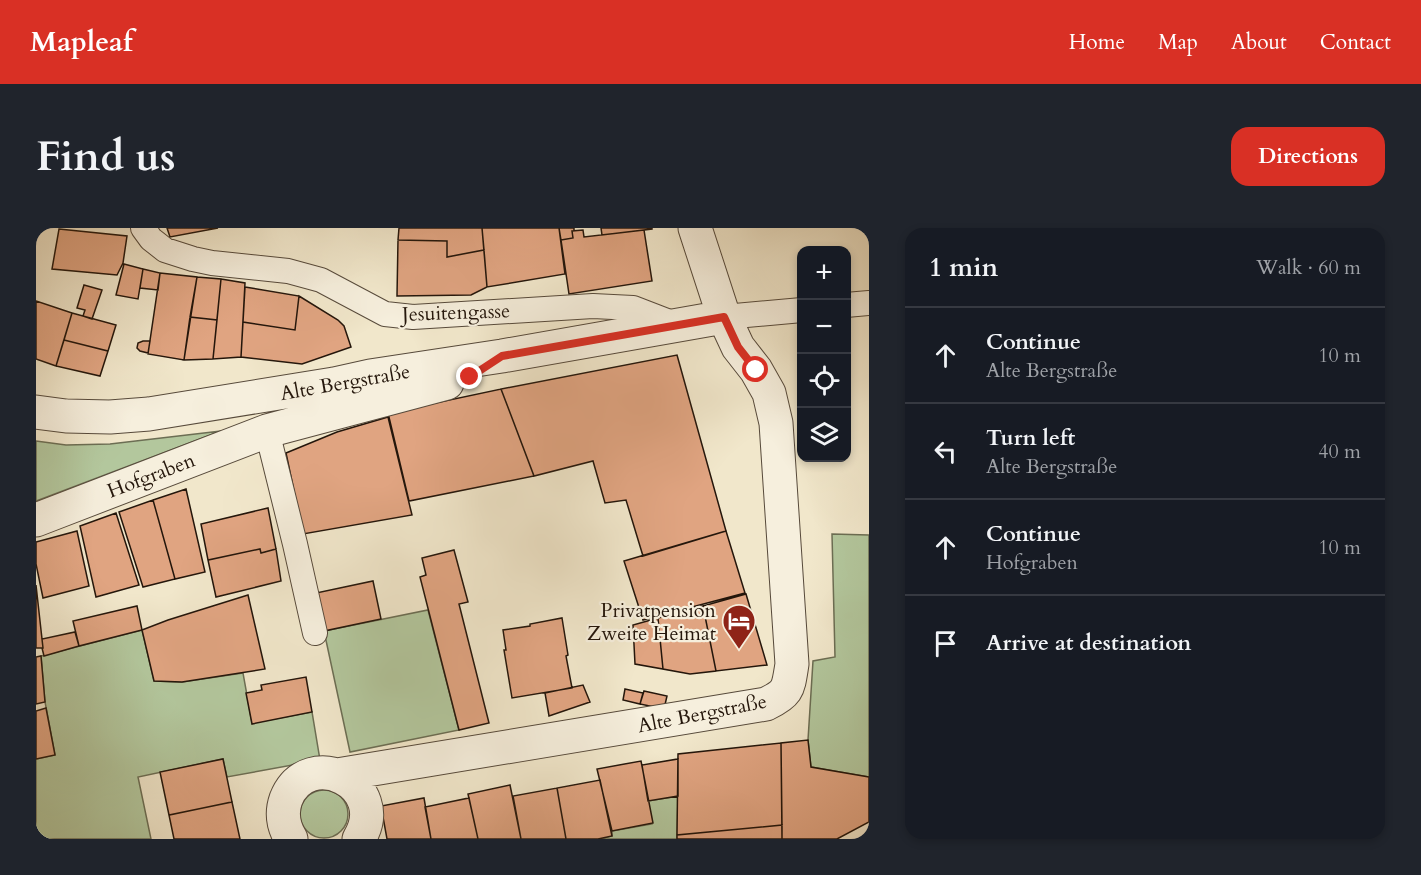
<!DOCTYPE html>
<html lang="en">
<head>
<meta charset="utf-8">
<style>
	body { margin:0; font-family:Cardo,serif; background:#20242c; color:#f1f3f6 }
	.controls { position:absolute; right:18px; top:18px; display:grid; overflow:hidden; border-radius:12px; box-shadow:0 3px 9px #0003 }
	.controls button { width:54px; height:54px; display:grid; place-items:center; padding:0; border:0; border-bottom:2px solid #363941; background:#171b24; color:#f1f3f6; font:30px sans-serif }
	.stop { position:absolute; width:18px; height:18px; margin:-14px; border:4px solid #d93025; border-radius:50%; background:#fff }
	.stop.end { background:#d93025; border-color:#fff; box-shadow:0 2px 6px #0008 }
	.list { margin:0; padding:0; list-style:none }
	h2 { display:flex; justify-content:space-between; align-items:center; height:78px; margin:0; padding:0 24px; font-size:26px }
	h2 small { font-size:20px; font-weight:400; color:#9ea1a6 }
	.list li { display:grid; grid-template-columns:39px 1fr auto; gap:18px; align-items:center; box-sizing:border-box; height:96px; padding:0 24px; border-top:2px solid #363941 }
	.list b { display:block; font-size:22px; white-space:nowrap }
	.list p { margin:0; font-size:20px; white-space:nowrap; color:#9ea1a6 }
	.list em { font-size:20px; font-style:normal; color:#9ea1a6 }
	.icon { flex:none; width:33px; height:33px; fill:none; stroke:currentColor; stroke-width:2; stroke-linecap:round; stroke-linejoin:round }
	.map { position:relative; flex:none; width:833px; height:611px; overflow:hidden; border-radius:18px }
	header { display:flex; align-items:center; gap:36px; box-sizing:border-box; height:84px; padding:0 30px; background:#d93025; color:#fff }
	header strong { font-size:28px }
	nav { display:flex; gap:33px; margin-inline-start:auto; font-size:21px }
	.intro { display:flex; align-items:center; justify-content:space-between; box-sizing:border-box; height:144px; padding:0 36px }
	h1 { margin:0; font-size:42px }
	.button { padding:15px 27px; border-radius:18px; background:#d93025; color:#fff; font-size:21px; font-weight:700 }
	main { display:flex; gap:36px; padding:0 36px }
	aside { flex:1; background:#171b24; border-radius:18px; box-shadow:0 3px 9px #0003 }
	.map>svg:first-child { display:block }
	.green { fill:#b3c79d; stroke:#6c6e54; stroke-width:1.5 }
	.building { fill:#e0a481; stroke:#24160b; stroke-width:1.5 }
	.lines { fill:none; stroke-linecap:round; stroke-linejoin:round }
	.lane-casing { stroke:#574a3b; stroke-width:26 }
	.street-casing { stroke:#574a3b; stroke-width:35 }
	.lane { stroke:#f6efdd; stroke-width:24 }
	.street { stroke:#f6efdd; stroke-width:33 }
	.route { stroke:#d93025; stroke-width:8 }
	.labels { text-anchor:middle; stroke-width:4.5; stroke-linejoin:round; paint-order:stroke }
	.street-label { font-size:20px; fill:#24160b; stroke:#f6efdd }
	.poi-label { font-size:20px; fill:#24160b; stroke:#f6efdd; text-anchor:end }
</style>
</head>
<body>
<header>
<strong>Mapleaf</strong>
<nav><a>Home</a><a>Map</a><a>About</a><a>Contact</a></nav>
</header>
<div class="intro"><h1>Find us</h1><a class="button">Directions</a></div>
<main>
<div class="map">
<svg width="833" height="611" viewBox="0 0 833 611">
	<rect width="100%" height="100%" fill="#f1e7cb"/>
	<filter id="stains"><feTurbulence type="fractalNoise" baseFrequency=".00333" numOctaves="4"/><feColorMatrix values="0 0 0 0 .2 0 0 0 0 .09 0 0 0 0 .02 0 0 0 .5 -.17"/></filter>
	<radialGradient id="worn" r=".72"><stop offset=".6" stop-color="#630" stop-opacity="0"/><stop offset="1" stop-color="#630" stop-opacity=".3"/></radialGradient>
	<!-- green -->
	<path class="green" d="M185 203 0 273V213L30 217 74 216Z
		M796 306 833 307V549L775 539 772 512 777 433 799 429Z
		M392 382 423 502 314 524 288 403Z
		M106 402 118 453 146 454 207 445 216 495 276 484 284 532 191 549 187 531 102 549 115 611H0V531L19 527 9 474 5 428Z
		M264 586a24 24 0 1 1 48 0a24 24 0 1 1-48 0Z
		M642 568 641 611H562L576 608V603L616 596 612 573Z"/>
	<!-- building -->
	<path class="building" d="M131 0H182L134 9Z
		M363 0H446L448 22 411 29V13L362 12Z
		M446 0H523L529 46 451 59Z
		M523 0H538V3H536L537 10 525 12Z
		M565 0H616V1L566 7Z
		M23 1 91 8 87 35 81 47 16 41Z
		M547 2 548 9 608 2 616 53 533 66 525 12 537 10 536 3Z
		M362 12 411 13V29L448 22 451 59 435 67 361 68Z
		M88 36 107 41 102 71 80 67Z
		M107 41 124 45 122 62 104 60Z
		M124 45 161 49 148 132 112 126Z
		M161 49 185 51 181 92 154 89Z
		M185 51 209 55 205 129 177 131Z
		M48 57 66 62 56 91 47 88 49 82 41 80Z
		M209 59 263 68 259 102 207 94Z
		M263 68 302 92 308 98 315 119 266 136 205 129 207 94 259 102Z
		M0 73 36 85 20 138 0 131Z
		M36 85 80 97 72 123 28 112Z
		M154 89 181 92 177 131 148 132Z
		M28 112 72 123 64 148 20 138Z
		M107 113H114L112 125 104 123 101 120 102 115Z
		M641 127 690 303 607 328 590 272 569 275 557 233 498 248 465 161Z
		M465 161 498 248 373 273 352 185Z
		M352 189 376 287 267 306 250 225 301 204Z
		M150 261 169 344 139 351 117 272Z
		M117 272 139 351 107 359 83 284Z
		M232 280 240 321 225 325 224 321 172 332 165 296Z
		M80 285 103 357 60 369 44 298Z
		M41 303 53 358 7 370 0 336V314Z
		M690 303 709 365 607 392 588 333Z
		M224 321 225 325 240 321 245 353 180 369 172 332Z
		M418 322 432 374 423 376 453 495 423 502 384 349 390 347 386 330Z
		M337 353 345 391 288 403 280 365Z
		M0 357 7 420H0Z
		M710 366 731 437 680 443 667 378Z
		M212 367 229 441 146 454 118 453 106 402 132 392Z
		M101 378 106 402 43 418 37 393Z
		M667 378 680 443 654 446 627 441 622 390Z
		M526 390 532 427 530 428 536 460 476 470 468 422H470L467 402 494 398V396Z
		M622 390 627 441 599 436 597 397Z
		M39 404 43 418 8 428 6 420H7L6 411Z
		M5 428 9 474 0 476V429Z
		M270 449 276 484 216 496 210 465 226 462 225 457Z
		M547 457 554 474 513 488 509 465Z
		M589 461 607 465 604 476 587 472Z
		M608 463 631 468 628 481 604 476Z
		M10 480 19 527 0 531V483Z
		M772 512 775 539 833 549V594L801 611H746L745 515Z
		M745 515 746 597 641 607 642 526Z
		M187 531 196 574 133 587 124 544Z
		M642 531V568L612 573 606 537Z
		M605 533 617 595 576 603 561 541Z
		M564 552 576 608 562 611H530L521 560Z
		M474 557 485 611H442L432 566Z
		M521 560 530 611H485L477 568Z
		M388 570 395 611H351L345 578Z
		M433 570 442 611H395L389 579Z
		M196 574 204 611H138L133 587Z
		M746 597V611H641V607Z"/>
	<g class="lines">
		<!-- lane casing -->
		<g class="lane-casing">
			<path id="lane" d="M107 0 115 11 129 22 157 31 176 35 252 43 285 52 349 86 377 89 557 78 597 80 641 97
				M810 77 833 75
				M688 89 766 82
				M231 203 259 316 279 405"/>
		</g>
		<!-- street casing -->
		<g class="street-casing">
			<path id="street" d="M0 184 30 188 74 189 113 186 298 156 334 148 466 128 688 89
				M0 292 231 203 411 155
				M301 547 730 476C753 465 752 461 756 436L740 195 733 165 720 142 702 119 688 89 659 0
				M255 611C247 598 245 585 250 571 272 516 356 557 323 611"/>
		</g>
		<!-- lane -->
		<use href="#lane" class="lane"/>
		<!-- street -->
		<use href="#street" class="street"/>
	</g>
	<g class="lines">
		<!-- route -->
		<path class="route" d="M434 149 466 128 688 89 702 119 720 142"/>
	</g>
	<!-- icons -->
	<defs>
		<g id="hotel-pin" transform="scale(1.725)"><path d="M0 17L-7.5 6A9.5 9.5 0 1 1 7.5 6Z" fill="#8f2418" stroke="#f6efdd"/><path d="M-6-4.5h1.5V1H6V5H4.5V3h-9V5H-6ZM-4 0a1.8 1.8 0 1 1 3.6 0ZM.5 0V-2.5h3Q6-2.5 6 0Z" fill="#fff"/></g>
	</defs>
	<g fill-rule="evenodd">
		<use href="#hotel-pin" x="703" y="393"/>
	</g>
	<g class="labels">
		<!-- street labels -->
		<g class="street-label">
			<text transform="translate(420 84) rotate(-2)" y="7">Jesuitengasse</text>
			<text transform="translate(309 154) rotate(-10)" y="7">Alte Bergstraße</text>
			<text transform="translate(115 247) rotate(-21)" y="7">Hofgraben</text>
			<text transform="translate(666 485) rotate(-11)" y="7">Alte Bergstraße</text>
		</g>
		<!-- poi labels -->
		<g class="poi-label">
			<text x="680" y="389">Privatpension<tspan x="680" dy="23">Zweite Heimat</tspan></text>
		</g>
	</g>
	<rect width="100%" height="100%" filter="url(#stains)"/>
	<rect width="100%" height="100%" fill="url(#worn)"/>
</svg>
<div class="controls">
<button>+</button>
<button>−</button>
<button><svg class="icon" aria-label="locate" viewBox="0 0 24 24"><circle cx="12" cy="12" r="6"/><path d="M12 2v4M12 18v4M2 12h4M18 12h4"/></svg></button>
<button><svg class="icon" aria-label="layers" viewBox="0 0 24 24"><path d="M12 4l9 5-9 5-9-5zM3 14l9 5 9-5"/></svg></button>
</div>
<div class="stop" style="left:720px;top:142px"></div>
<div class="stop end" style="left:434px;top:149px"></div>
</div>
<aside>
<h2>1 min<small>Walk · 60 m</small></h2>
<ul class="list">
<li><svg class="icon" aria-label="ahead" viewBox="0 0 24 24"><path d="M12 20V5M6 11l6-6 6 6"/></svg><div><b>Continue</b><p>Alte Bergstraße</p></div><em>10 m</em></li>
<li><svg class="icon" aria-label="left" viewBox="0 0 24 24"><path d="M17 20v-9H6M10 6l-5 5 5 5"/></svg><div><b>Turn left</b><p>Alte Bergstraße</p></div><em>40 m</em></li>
<li><svg class="icon" aria-label="ahead" viewBox="0 0 24 24"><path d="M12 20V5M6 11l6-6 6 6"/></svg><div><b>Continue</b><p>Hofgraben</p></div><em>10 m</em></li>
<li><svg class="icon" aria-label="arrive" viewBox="0 0 24 24"><path d="M6 21V4h12l-3 4 3 4H6"/></svg><div><b>Arrive at destination</b></div></li>
</ul>
</aside>
</main>
</body>
</html>
